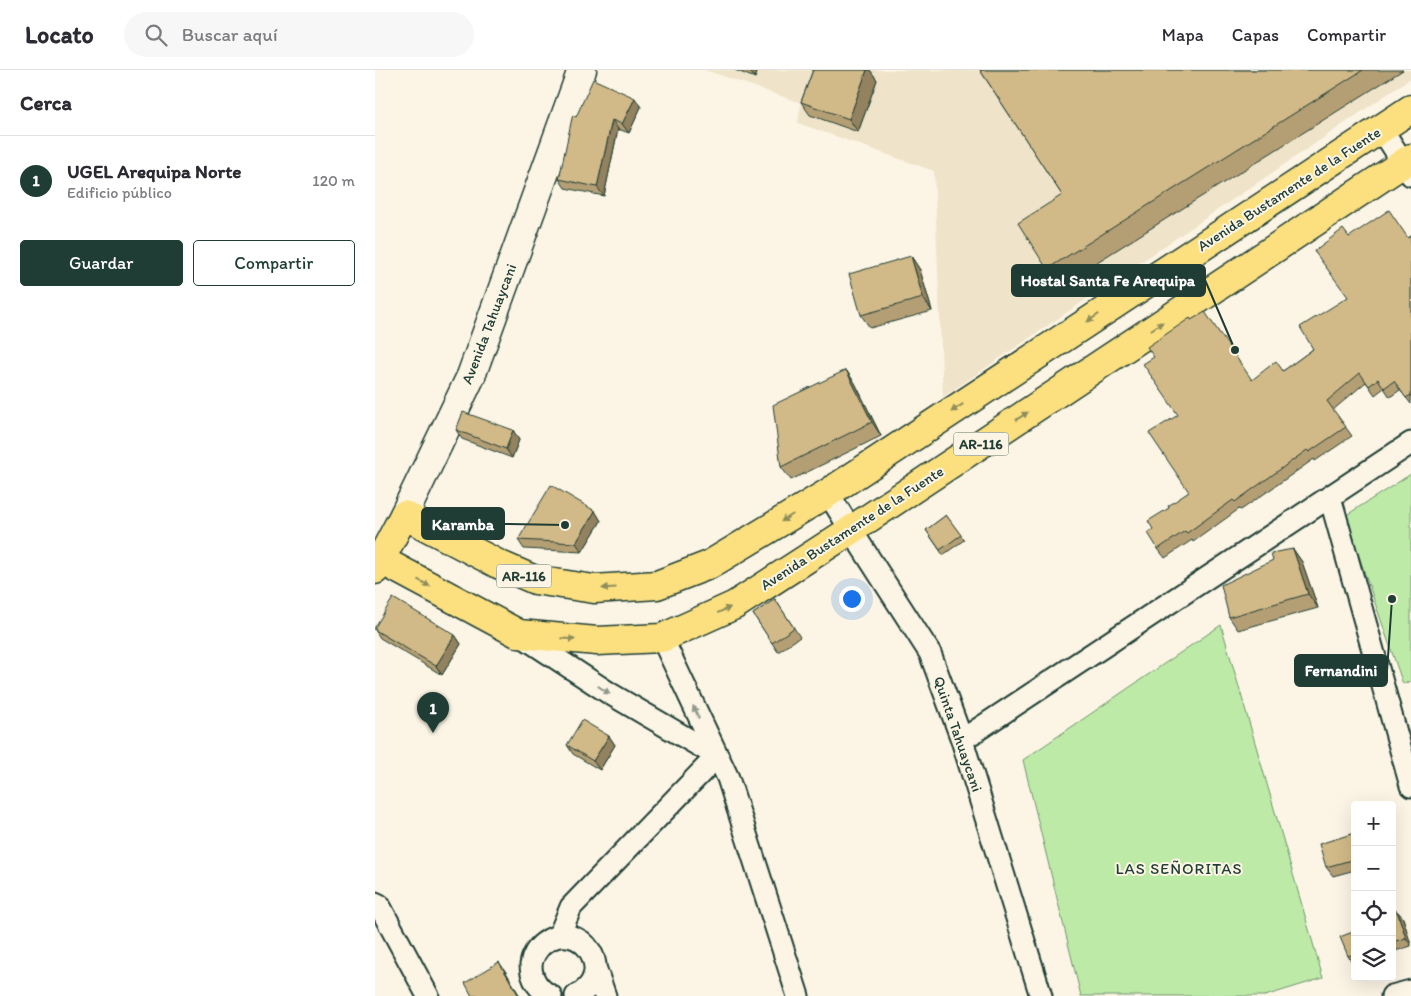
<!DOCTYPE html>
<html lang="es">
<head>
<meta charset="utf-8">
<style>
	body { margin:0; font-family:Itim,sans-serif; background:#f7f7f7; color:#2b2b33 }
	.controls { position:absolute; right:15px; bottom:15px; display:grid; overflow:hidden; border-radius:5px; box-shadow:0 5px 20px #0002 }
	.controls button { width:45px; height:45px; display:grid; place-items:center; padding:0; border:0; border-bottom:1px solid #e1e1e2; background:#fff; color:#2b2b33; font:25px sans-serif }
	.you { position:absolute; left:476px; top:528px; width:18px; height:18px; margin:-12px; border:4px solid #fff; border-radius:50%; background:#1a73e8; box-shadow:0 0 0 8px #1a73e833 }
	.badge { display:grid; place-items:center; width:32px; height:32px; border-radius:50%; background:#1f3d34; color:#fff; font-size:16px; font-weight:700 }
	.pin { position:absolute; translate:-50% -41px; filter:drop-shadow(0 1px 2px #0008) }
	.pin::after { content:''; position:absolute; top:26px; width:18px; height:15px; background:inherit; clip-path:polygon(0 0,100% 0,50% 100%) }
	.list { margin:0; padding:0; list-style:none }
	h2 { display:flex; justify-content:space-between; align-items:center; height:65px; margin:0; padding:0 20px; font-size:21px }
	h2 small { font-size:16px; font-weight:400; color:#7c7c81 }
	.list li { display:grid; grid-template-columns:32px 1fr auto; gap:15px; align-items:center; box-sizing:border-box; height:90px; padding:0 20px; border-top:1px solid #e1e1e2 }
	.list b { display:block; font-size:19px; white-space:nowrap }
	.list p { margin:0; font-size:16px; white-space:nowrap; color:#7c7c81 }
	.list em { font-size:16px; font-style:normal; color:#7c7c81 }
	.actions { display:flex; gap:10px; padding:15px 20px }
	.actions a { flex:1; padding:11px 0; border:1px solid #1f3d34; border-radius:5px; text-align:center; font-size:18px; color:#1f3d34 }
	.actions .main { background:#1f3d34; color:#fff }
	.icon { flex:none; width:28px; height:28px; fill:none; stroke:currentColor; stroke-width:2; stroke-linecap:round; stroke-linejoin:round }
	.map { position:relative; flex:none; width:1036px; height:926px; overflow:hidden }
	header { display:flex; align-items:center; gap:30px; box-sizing:border-box; height:70px; padding:0 25px; background:#fff; border-bottom:1px solid #e1e1e2 }
	header strong { font-size:24px }
	nav { display:flex; gap:28px; margin-inline-start:auto; font-size:18px }
	.search { width:350px; height:45px; background:#f7f7f7; display:flex; align-items:center; gap:12px; box-sizing:border-box; padding:0 18px; border-radius:28px; color:#7c7c81; font-size:19px }
	main { display:flex }
	aside { flex:1; background:#fff }
	.map>svg:first-child { display:block }
	.built { fill:#efe3c9 }
	.green { fill:#beeaa7; stroke:#6e946e }
	.lines { fill:none; stroke-linecap:round; stroke-linejoin:round }
	.street-casing { stroke:#1f3d34; stroke-width:25 }
	.secondary-casing { stroke:#1f3d34; stroke-width:31 }
	.primary-casing { stroke:#1f3d34; stroke-width:31 }
	.street { stroke:#fcf5e5; stroke-width:21 }
	.secondary { stroke:#fcf5e5; stroke-width:28 }
	.primary { stroke:#fce080; stroke-width:28 }
	.wall { fill:#b49f75; stroke:#1f3d34 }
	.shaded-wall { fill:#92825f; stroke:#1f3d34 }
	.building { fill:#d1b988; stroke:#1f3d34 }
	.oneway { fill:#8e8e5a }
	.oneway2 { fill:#8e998c }
	.labels { text-anchor:middle; stroke-width:4; stroke-linejoin:round; paint-order:stroke }
	.shield { fill:#fcf5e5; stroke:#617469; stroke-width:1 }
	.shield-label { font-size:14px; font-weight:bold; fill:#1f3d34 }
	.street-label { font-size:15px; fill:#1f3d34; stroke:#fcf5e5 }
	.neighbourhood-label { font-size:16px; letter-spacing:1px; fill:#1f3d34; stroke:#fcf5e5 }
	.leader { fill:none; stroke:#1f3d34; stroke-width:2 }
	.callout-dot { fill:#1f3d34; stroke:#fcf5e5; stroke-width:2 }
	.callout { fill:#1f3d34; stroke:#1f3d34; stroke-width:2 }
	.callout-label { font-size:16px; text-anchor:middle; font-weight:bold; fill:#fff }
</style>
</head>
<body>
<header>
<strong>Locato</strong>
<div class="search"><svg class="icon" aria-label="search" viewBox="0 0 24 24"><circle cx="10" cy="10" r="6"/><path d="M15 15l6 6"/></svg>Buscar aquí</div>
<nav><a>Mapa</a><a>Capas</a><a>Compartir</a></nav>
</header>
<main>
<aside>
<h2>Cerca<small></small></h2>
<ul class="list">
<li><span class="badge">1</span><div><b>UGEL Arequipa Norte</b><p>Edificio público</p></div><em>120 m</em></li>
</ul>
<div class="actions"><a class="main">Guardar</a><a>Compartir</a></div>
</aside>
<div class="map">
<svg width="1036" height="926" viewBox="0 0 1036 926">
	<rect width="100%" height="100%" fill="#fcf5e5"/>
	<filter id="ink" filterUnits="userSpaceOnUse"><feTurbulence type="fractalNoise" baseFrequency=".02" numOctaves="2"/><feDisplacementMap in="SourceGraphic" scale="10" xChannelSelector="R" yChannelSelector="G"/><feConvolveMatrix kernelMatrix="1 2 1 2 8 2 1 2 1" color-interpolation-filters="sRGB"/></filter>
	<g filter="url(#ink)">
		<!-- built -->
		<path class="built" d="M330 0H1036V8L568 327 559 101 423 53 426 33Z"/>
		<!-- green -->
		<path class="green" d="M1036 404V611L1028 614 970 446Z
			M846 555 948 908 890 926H706L648 690Z"/>
		<g class="lines">
			<!-- street casing -->
			<g class="street-casing">
				<path id="street" d="M1006 58 1036 105
					M453 423 476 460 555 583 587 670 666 926
					M955 427 1036 716
					M144 564 234 623 342 686
					M287 568 353 708 423 926
					M587 670 1036 373
					M0 833 4 835 53 926
					M184 866 196 837 342 686
					M220 897 230 926
					M176 926C164 920 156 909 156 895 157 887 162 878 169 873 206 845 244 905 201 926
					M1017 926 1036 921"/>
			</g>
			<!-- secondary casing -->
			<g class="secondary-casing">
				<path id="secondary" d="M29 445 96 306 207 0"/>
			</g>
			<!-- primary casing -->
			<g class="primary-casing">
				<path id="primary" d="M6 490 144 564 222 571 287 568 360 535 476 460 1036 88
					M0 500 29 445 123 494 160 510 219 519 282 515 334 495 453 423 1036 39"/>
			</g>
			<!-- street -->
			<use href="#street" class="street"/>
			<!-- secondary -->
			<use href="#secondary" class="secondary"/>
			<!-- primary -->
			<use href="#primary" class="primary"/>
		</g>
		<!-- wall -->
		<path class="wall" d="M360 0H383L380 8Z
			M438 0H495L502 10 483 62 435 45 426 32Z
			M605 0H1028L684 216 672 199 687 125Z
			M266 37 254 63 243 59 229 126 190 118 184 109 201 47Z
			M1036 166V334L1025 320 1015 327 1009 318 1000 325 991 312 958 340 977 366 940 391 939 389 866 440 864 439 818 472 817 470 790 488 783 479 778 459 794 438 814 422 877 310 908 301 938 279 973 227 974 167 1033 168Z
			M536 186 545 200 557 241 495 258 486 245Z
			M471 300 480 313 506 366 416 410 406 397Z
			M81 360H138L144 370 137 388 87 369Z
			M220 441 226 451 207 482 149 479 143 470Z
			M571 445 589 470 568 485 551 460Z
			M918 479 927 492 943 538 863 560 854 547 898 490Z
			M400 529 425 567 403 582 378 544Z
			M0 557 80 565 86 574 67 605 5 568 0 560Z
			M234 666 240 675 225 700 198 684 192 675Z
			M980 763V800L958 806 951 797Z
			M1022 841 1028 848 1036 876 1017 882V842Z
			M980 861V893L978 894 973 886Z"/>
		<!-- shaded-wall -->
		<path class="shaded-wall" d="M374 0H383L380 8Z
			M492 0H495L502 10 483 62 474 49Z
			M260 28 266 37 254 63 247 54Z
			M237 50 243 59 229 126 222 117Z
			M536 186 545 200 557 241 548 228Z
			M471 300 480 313 506 366 497 352Z
			M138 360 144 370 137 388 131 379Z
			M220 441 226 451 207 482 201 473Z
			M918 479 927 492 943 538 933 524Z
			M80 565 86 574 67 605 61 596Z
			M234 666 240 675 225 700 218 691Z
			M1022 841 1028 848 1036 875 1031 868Z
			M124 892 131 902 145 926H144Z"/>
		<!-- building -->
		<path class="building" d="M438 0H492L474 49 426 32Z
			M605 0H988L672 199 643 153 687 125Z
			M218 9 260 28 247 54 237 50 222 117 184 109 197 48 198 45 201 47Z
			M1014 140 1033 168 1036 166V325L1031 328 1019 311 1009 318 1003 309 994 316 985 303 952 331 971 357 934 382 932 380 860 432 858 430 812 463 810 461 783 479 773 463 778 459 773 451 794 438 793 436 814 422 774 363 803 345 768 294 779 287 772 277 815 248 816 250 830 242 877 310 901 291 908 301 938 279 925 257 973 227 939 181 968 159 974 167Z
			M536 186 548 228 486 245 474 204Z
			M471 300 497 352 406 397 398 335Z
			M88 342 138 360 131 379 81 360Z
			M176 415 220 441 201 473 143 470Z
			M571 445 586 465 565 480 551 460Z
			M918 479 933 524 854 547 846 515 898 490 896 483Z
			M18 528 80 565 61 596 0 560V557Z
			M400 529 419 558 397 573 378 544Z
			M207 650 234 666 218 691 192 675Z
			M980 763V789L951 797 944 774Z
			M1022 841 1031 868 1017 872V842Z
			M980 861V884L973 886 965 867Z
			M124 892 144 926H97L90 913Z"/>
		<!-- one-way arrows -->
		<defs><path id="oneway-solid" d="M-6-.8H1V-3.2L6.5 0L1 3.2V.8H-6Z" transform="scale(1.25)"/></defs>
		<g class="oneway">
			<use href="#oneway-solid" transform="translate(718 248) rotate(147)"/>
			<use href="#oneway-solid" transform="translate(782 256) rotate(-34)"/>
			<use href="#oneway-solid" transform="translate(582 338) rotate(147)"/>
			<use href="#oneway-solid" transform="translate(647 346) rotate(-34)"/>
			<use href="#oneway-solid" transform="translate(412 448) rotate(148)"/>
			<use href="#oneway-solid" transform="translate(49 513) rotate(28)"/>
			<use href="#oneway-solid" transform="translate(234 518) rotate(177)"/>
			<use href="#oneway-solid" transform="translate(349 540) rotate(-24)"/>
			<use href="#oneway-solid" transform="translate(193 569) rotate(5)"/>
		</g>
		<g class="oneway2">
			<use href="#oneway-solid" transform="translate(229 620) rotate(33)"/>
			<use href="#oneway-solid" transform="translate(321 642) rotate(-115)"/>
		</g>
	</g>
	<g class="labels">
		<!-- shield labels -->
		<g class="shield">
			<rect x="578.5" y="362.5" width="55" height="23" rx="4"/>
			<rect x="121.5" y="494.5" width="55" height="23" rx="4"/>
		</g>
		<g class="shield-label">
			<text x="606" y="379">AR-116</text>
			<text x="149" y="511">AR-116</text>
		</g>
		<!-- street labels -->
		<g class="street-label">
			<text transform="translate(914 119) rotate(-33)" y="5">Avenida Bustamente de la Fuente</text>
			<text transform="translate(114 254) rotate(-69)" y="5">Avenida Tahuaycani</text>
			<text transform="translate(477 458) rotate(-33)" y="5">Avenida Bustamente de la Fuente</text>
			<text transform="translate(583 664) rotate(71)" y="5">Quinta Tahuaycani</text>
		</g>
		<!-- neighbourhood labels -->
		<g class="neighbourhood-label">
			<text x="804" y="804">LAS SEÑORITAS</text>
		</g>
	</g>
	<!-- callouts -->
	<path class="leader" d="M860 280L830 210M190 455L129 454M1017 529L1012 601"/>
	<g class="callout-dot">
		<circle cx="860" cy="280" r="5"/>
		<circle cx="190" cy="455" r="5"/>
		<circle cx="1017" cy="529" r="5"/>
	</g>
	<g class="callout">
		<rect x="637" y="195" width="193" height="31" rx="5"/>
		<rect x="47" y="438" width="82" height="31" rx="5"/>
		<rect x="920" y="585" width="92" height="31" rx="5"/>
	</g>
	<g class="callout-label">
		<text x="733" y="216">Hostal Santa Fe Arequipa</text>
		<text x="88" y="460">Karamba</text>
		<text x="966" y="606">Fernandini</text>
	</g>
</svg>
<div class="controls">
<button>+</button>
<button>−</button>
<button><svg class="icon" aria-label="locate" viewBox="0 0 24 24"><circle cx="12" cy="12" r="6"/><path d="M12 2v4M12 18v4M2 12h4M18 12h4"/></svg></button>
<button><svg class="icon" aria-label="layers" viewBox="0 0 24 24"><path d="M12 4l9 5-9 5-9-5zM3 14l9 5 9-5"/></svg></button>
</div>
<div class="you"></div>
<div class="pin badge" style="left:58px;top:663px">1</div>
</div>
</main>
</body>
</html>
